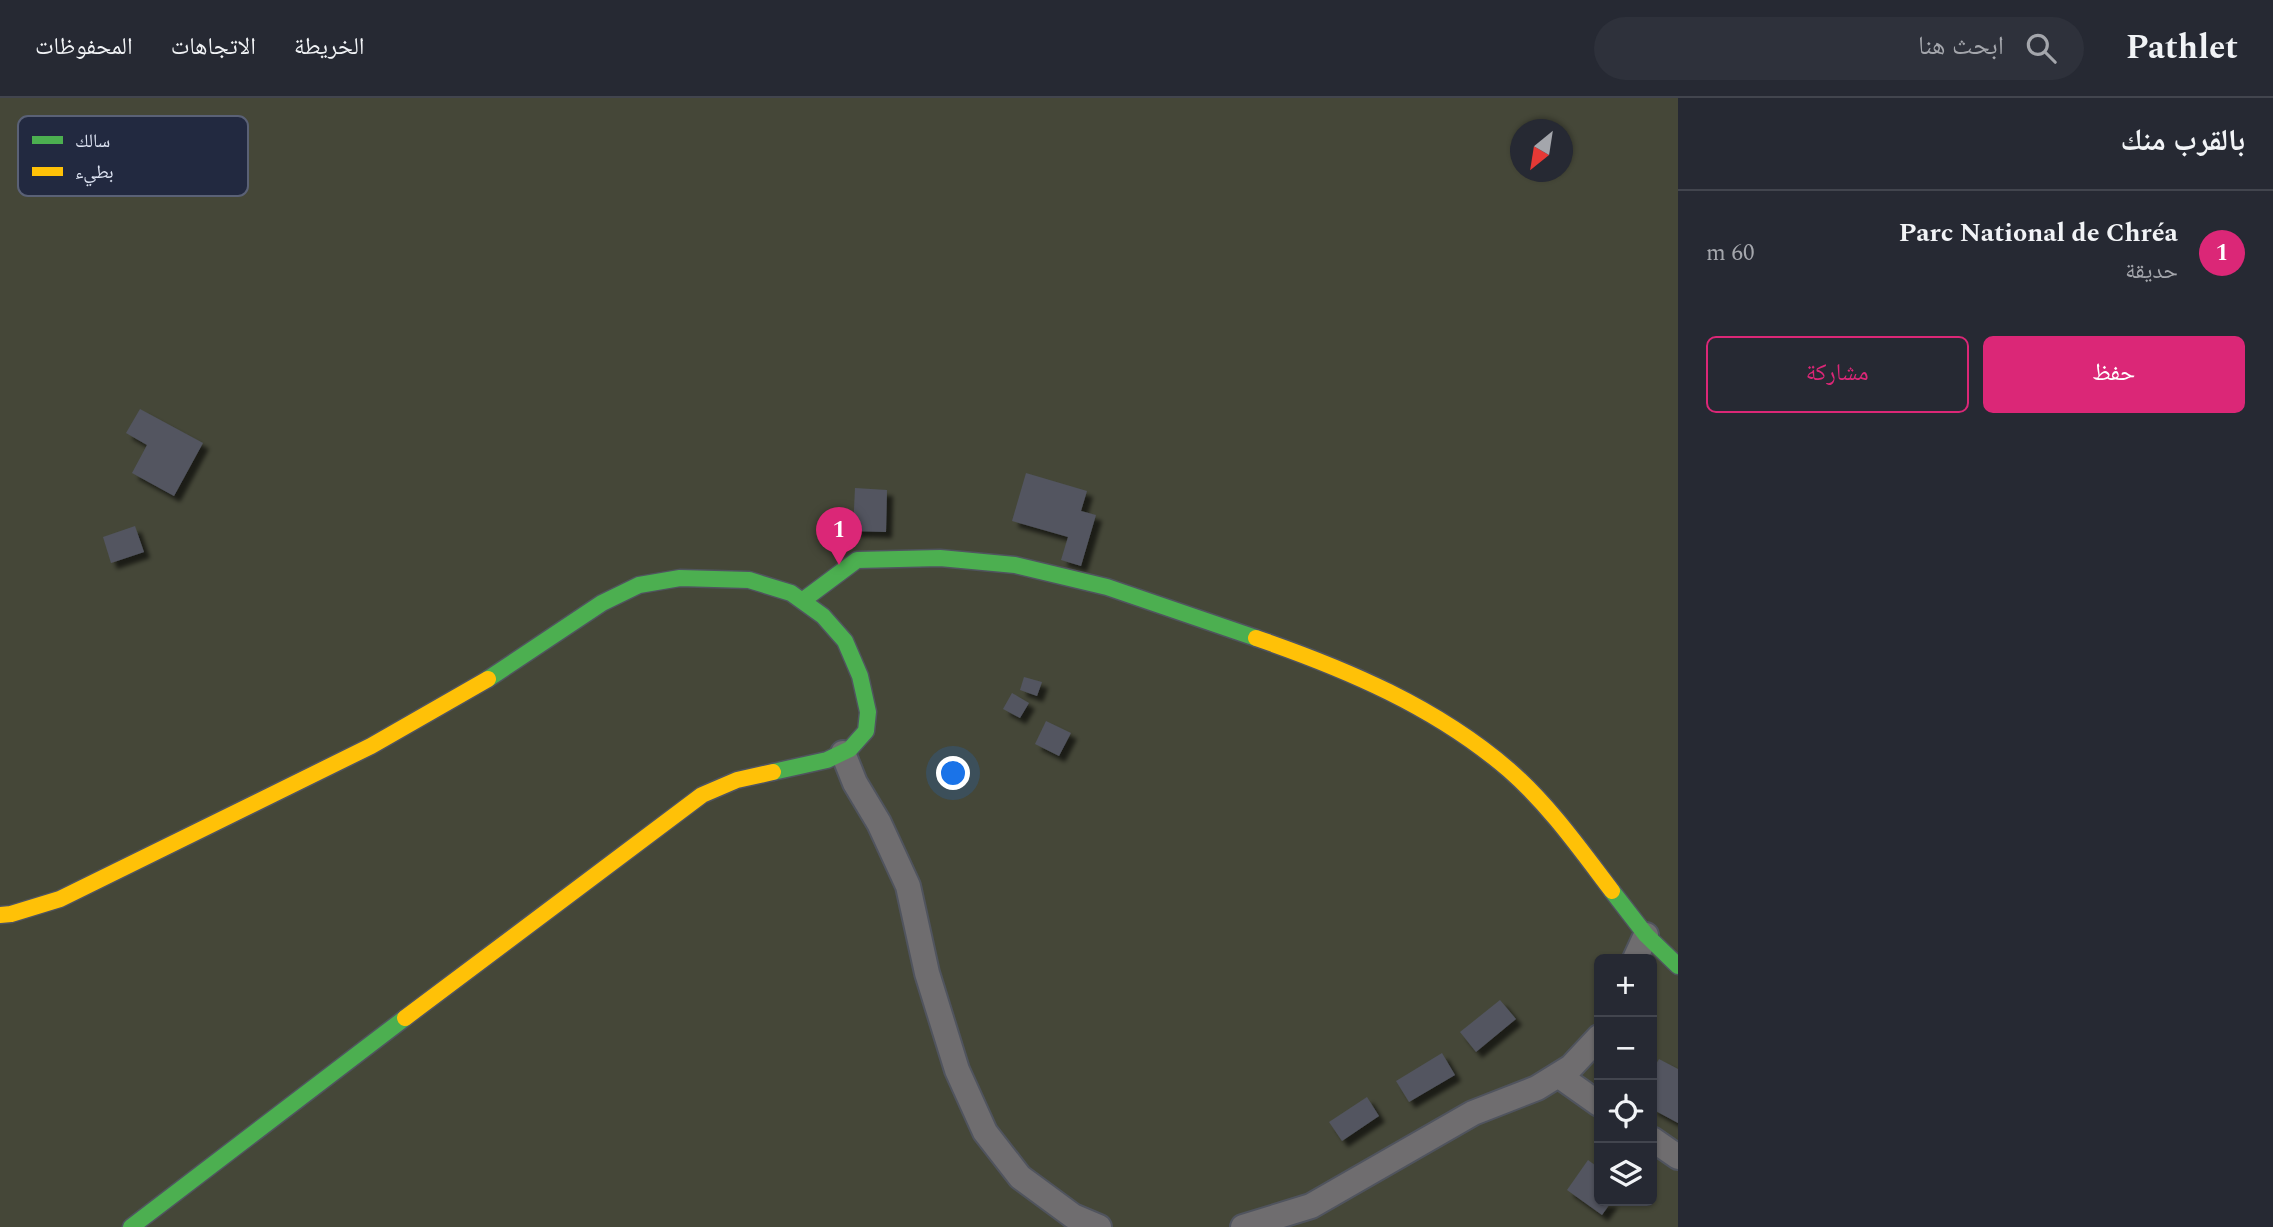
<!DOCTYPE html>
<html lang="ar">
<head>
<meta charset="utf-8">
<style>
	body { margin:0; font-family:Spectral,"Noto Naskh Arabic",serif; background:#2e313b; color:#f1f3f6; direction:rtl }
	.controls { position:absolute; right:21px; bottom:21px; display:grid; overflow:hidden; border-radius:10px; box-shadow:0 2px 5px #0004 }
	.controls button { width:63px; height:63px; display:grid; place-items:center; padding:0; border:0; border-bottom:2px solid #42454e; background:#262933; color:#f1f3f6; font:35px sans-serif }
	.compass { position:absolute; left:1510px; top:21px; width:63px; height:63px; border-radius:50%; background:#262933; box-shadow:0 2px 5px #0004; rotate:210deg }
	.you { position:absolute; left:954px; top:676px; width:24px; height:24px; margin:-18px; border:5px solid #fff; border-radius:50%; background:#1a73e8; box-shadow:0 0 0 10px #1a73e833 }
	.badge { display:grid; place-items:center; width:46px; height:46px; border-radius:50%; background:#db2777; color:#fff; font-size:23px; font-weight:700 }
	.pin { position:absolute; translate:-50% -58px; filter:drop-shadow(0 2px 4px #0008) }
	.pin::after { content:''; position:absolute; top:37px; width:24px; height:21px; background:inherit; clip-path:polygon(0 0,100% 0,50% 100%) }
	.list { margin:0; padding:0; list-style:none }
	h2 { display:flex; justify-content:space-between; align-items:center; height:91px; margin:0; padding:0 28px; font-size:30px }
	h2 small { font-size:23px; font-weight:400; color:#a4a6ac }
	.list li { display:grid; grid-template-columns:46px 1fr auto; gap:21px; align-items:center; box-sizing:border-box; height:126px; padding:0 28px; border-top:2px solid #42454e }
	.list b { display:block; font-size:26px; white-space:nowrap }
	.list p { margin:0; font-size:23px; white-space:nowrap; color:#a4a6ac }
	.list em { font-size:23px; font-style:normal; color:#a4a6ac }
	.actions { display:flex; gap:14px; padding:21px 28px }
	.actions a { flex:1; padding:16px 0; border:2px solid #db2777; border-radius:10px; text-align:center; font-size:24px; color:#db2777 }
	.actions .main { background:#db2777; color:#fff }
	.icon { flex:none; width:38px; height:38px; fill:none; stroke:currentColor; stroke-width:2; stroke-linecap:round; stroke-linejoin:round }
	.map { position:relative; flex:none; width:1678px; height:1129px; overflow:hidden; direction:ltr }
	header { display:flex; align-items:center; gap:42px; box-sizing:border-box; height:98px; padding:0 35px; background:#262933; border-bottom:2px solid #42454e }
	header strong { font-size:33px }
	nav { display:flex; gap:38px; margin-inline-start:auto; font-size:24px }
	.search { width:490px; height:63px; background:#2e313b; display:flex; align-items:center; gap:18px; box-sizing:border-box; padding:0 24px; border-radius:38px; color:#a4a6ac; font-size:26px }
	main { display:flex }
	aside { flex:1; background:#262933 }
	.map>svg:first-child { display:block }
	.green { fill:#454738; fill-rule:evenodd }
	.building { fill:#525560; filter:url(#shadow) }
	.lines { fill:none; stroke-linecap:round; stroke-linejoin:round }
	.street-casing { stroke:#50545e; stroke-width:28 }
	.fast-casing { stroke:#50545e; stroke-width:19 }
	.slow-casing { stroke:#50545e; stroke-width:19 }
	.street { stroke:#6f6d6f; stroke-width:24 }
	.fast { stroke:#4caf50; stroke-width:16 }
	.slow { stroke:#ffc107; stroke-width:16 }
	.key { fill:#222940; stroke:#5a6176; stroke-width:2 }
	.key-label { font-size:19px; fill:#dee4f3 }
</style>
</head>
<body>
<header>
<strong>Pathlet</strong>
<div class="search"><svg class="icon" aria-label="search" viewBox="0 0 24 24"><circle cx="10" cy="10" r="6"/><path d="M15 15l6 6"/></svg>ابحث هنا</div>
<nav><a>الخريطة</a><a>الاتجاهات</a><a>المحفوظات</a></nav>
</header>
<main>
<aside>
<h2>بالقرب منك<small></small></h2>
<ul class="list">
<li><span class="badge">1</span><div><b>Parc National de Chréa</b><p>حديقة</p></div><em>60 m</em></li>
</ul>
<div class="actions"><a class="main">حفظ</a><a>مشاركة</a></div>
</aside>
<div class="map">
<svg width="1678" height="1129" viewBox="0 0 1678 1129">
	<defs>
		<filter id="shadow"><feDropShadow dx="6" dy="6" stdDeviation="2" flood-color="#0009"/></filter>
	</defs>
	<rect width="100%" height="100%" fill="#333744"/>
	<!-- green -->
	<path class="green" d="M0 0H1678V1129H0ZM1520 32H1562V74H1520ZM1599 861H1652V1103H1599Z"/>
	<!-- building -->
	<path class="building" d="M140 311 203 345 174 398 132 375 147 347 126 335Z
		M1026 375 1087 393 1081 413 1096 417 1081 468 1061 462 1068 439 1012 423Z
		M855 390 887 392 886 434 853 433Z
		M135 428 144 454 111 465 103 439Z
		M1024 579 1042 584 1037 598 1020 592Z
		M1012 595 1029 605 1020 620 1003 611Z
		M1046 623 1071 635 1059 658 1035 646Z
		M1500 902 1516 921 1476 954 1460 934Z
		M1442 955 1455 977 1409 1004 1396 983Z
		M1659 961 1678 971V1025L1652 1011V973Z
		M1367 999 1379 1018 1342 1043 1329 1024Z
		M1588 1062 1599 1070V1103H1612L1602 1117 1567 1092Z"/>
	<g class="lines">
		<!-- street casing -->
		<g class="street-casing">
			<path id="street" d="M843 655 855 685 879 725 908 788 927 875 957 972 985 1034 1020 1079 1073 1118 1099 1129
				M1635 861 1646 837
				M1558 977 1599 1006
				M1652 1041 1678 1059
				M1243 1129 1311 1108 1473 1015 1537 990 1571 969 1599 939"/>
		</g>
		<!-- fast casing -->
		<g class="fast-casing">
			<path id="fast" d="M802 503 857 462 940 460 1015 467 1107 489 1256 540
				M488 581 602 505 639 487 680 480 749 482 791 495 823 518 845 543 860 578 868 614 866 633 850 651 827 662 773 674
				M1612 793 1646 837 1678 868
				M131 1129 405 920"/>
		</g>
		<!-- slow casing -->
		<g class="slow-casing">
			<path id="slow" d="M1256 540C1346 571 1436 609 1509 672 1549 707 1580 751 1612 793
				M0 817 11 816 60 801 371 648 488 581
				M405 920 702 697 737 682 773 674"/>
		</g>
		<!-- street -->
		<use href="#street" class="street"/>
		<!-- fast -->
		<use href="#fast" class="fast"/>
		<!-- slow -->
		<use href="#slow" class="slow"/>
	</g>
	<!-- legend -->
	<rect x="18" y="18" width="230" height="80" rx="10" class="key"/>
	<rect x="32" y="38" width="31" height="8" fill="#4caf50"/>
	<rect x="32" y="69" width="31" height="9" fill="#ffc107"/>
	<g class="key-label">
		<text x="75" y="49">سالك</text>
		<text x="75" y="80">بطيء</text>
	</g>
</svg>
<div class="controls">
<button>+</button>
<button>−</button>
<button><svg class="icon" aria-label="locate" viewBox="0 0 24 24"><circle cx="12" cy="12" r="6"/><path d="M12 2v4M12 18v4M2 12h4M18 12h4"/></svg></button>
<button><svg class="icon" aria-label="layers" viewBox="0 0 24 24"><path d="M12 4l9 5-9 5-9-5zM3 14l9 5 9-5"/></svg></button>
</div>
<svg class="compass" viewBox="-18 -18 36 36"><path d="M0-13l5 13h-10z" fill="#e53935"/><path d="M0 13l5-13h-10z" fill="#a4a6ac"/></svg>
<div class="you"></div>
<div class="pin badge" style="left:839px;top:467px">1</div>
</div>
</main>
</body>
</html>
